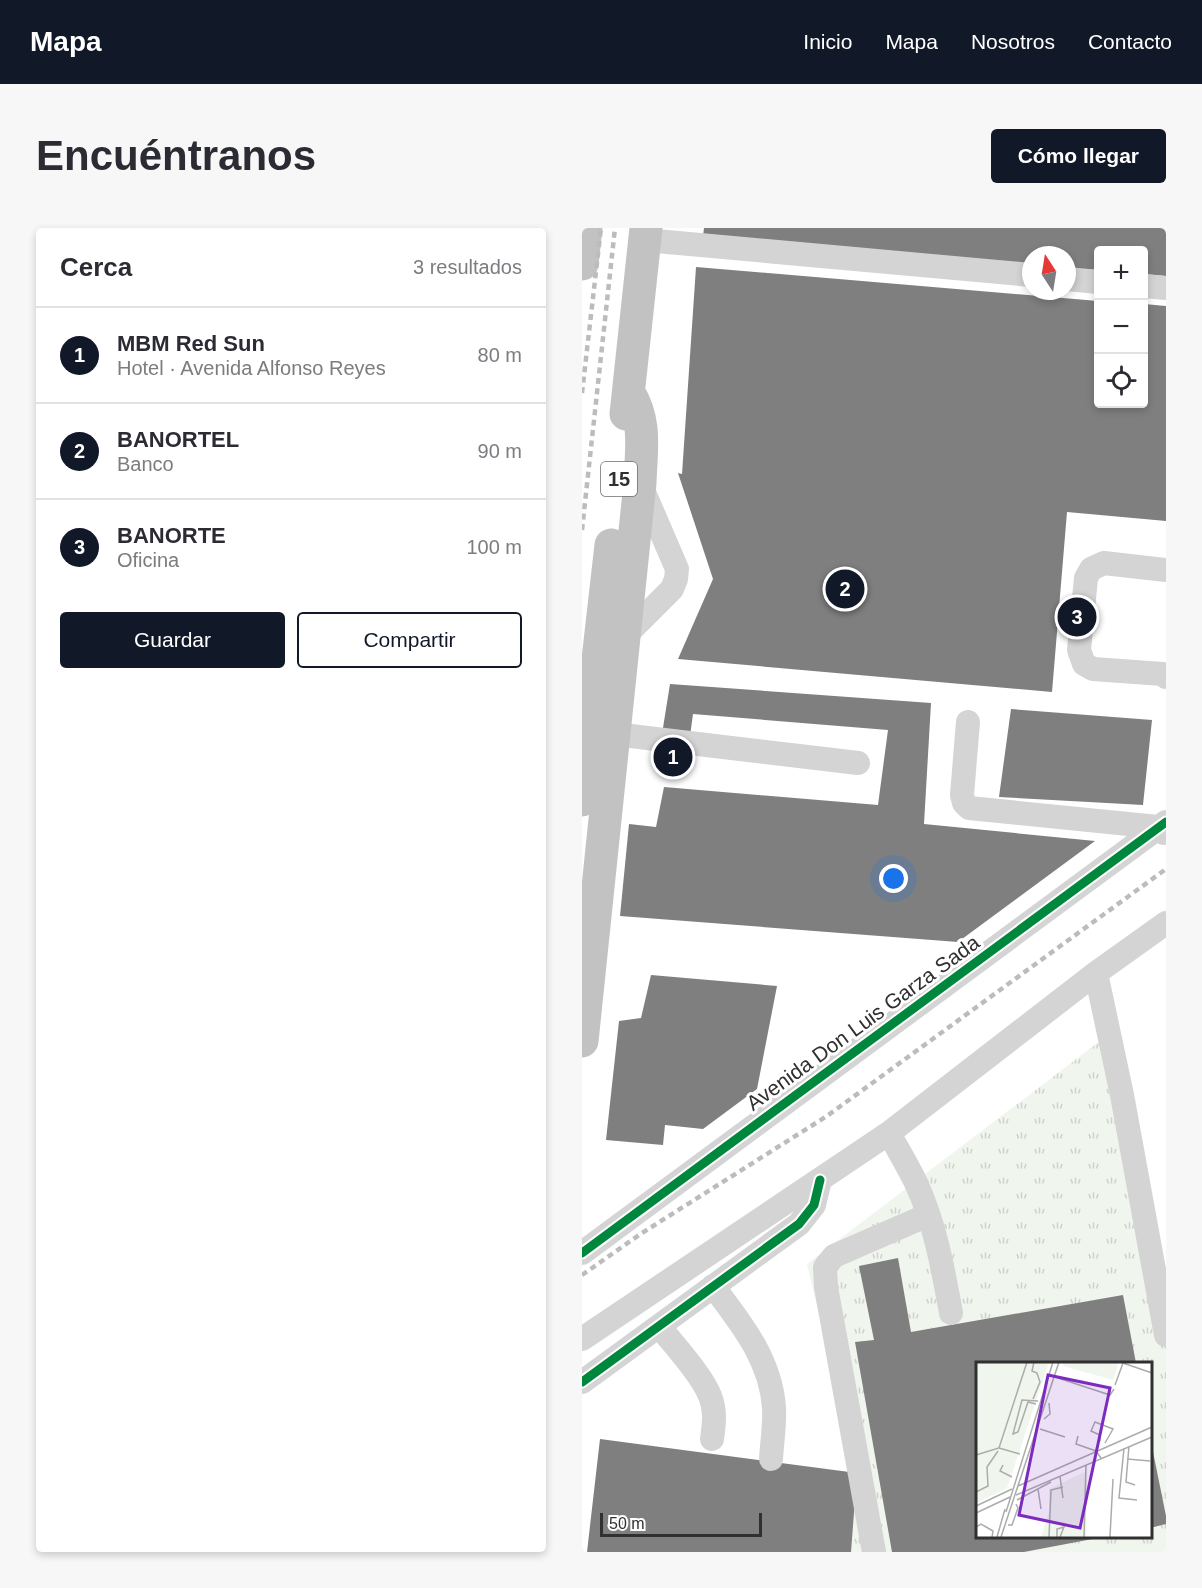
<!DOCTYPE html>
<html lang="es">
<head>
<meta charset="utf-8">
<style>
	body { margin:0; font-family:Arial,sans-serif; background:#f7f7f7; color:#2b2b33 }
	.controls { position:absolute; right:18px; top:18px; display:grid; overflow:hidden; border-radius:6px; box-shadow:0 3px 9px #0003 }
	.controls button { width:54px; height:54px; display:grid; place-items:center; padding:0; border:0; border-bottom:2px solid #e1e1e2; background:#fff; color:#2b2b33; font:30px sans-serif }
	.compass { position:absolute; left:440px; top:18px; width:54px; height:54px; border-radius:50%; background:#fff; box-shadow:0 3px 9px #0003; rotate:348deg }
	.scale { position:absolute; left:18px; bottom:15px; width:162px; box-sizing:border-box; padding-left:6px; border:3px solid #303030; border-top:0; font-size:16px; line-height:21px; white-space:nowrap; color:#303030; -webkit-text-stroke:4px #fff; paint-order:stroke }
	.you { position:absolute; left:312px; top:651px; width:21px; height:21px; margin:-15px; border:4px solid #fff; border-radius:50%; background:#1a73e8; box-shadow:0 0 0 9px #1a73e833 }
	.badge { display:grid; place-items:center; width:39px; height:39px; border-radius:50%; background:#111827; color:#fff; font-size:20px; font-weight:700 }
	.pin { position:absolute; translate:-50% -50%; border:3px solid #fff; box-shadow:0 2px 6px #0006 }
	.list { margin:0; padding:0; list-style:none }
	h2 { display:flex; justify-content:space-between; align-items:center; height:78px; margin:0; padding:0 24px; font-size:26px }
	h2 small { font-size:20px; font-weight:400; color:#7c7c81 }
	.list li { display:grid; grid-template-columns:39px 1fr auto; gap:18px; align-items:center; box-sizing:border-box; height:96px; padding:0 24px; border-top:2px solid #e1e1e2 }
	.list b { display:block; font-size:22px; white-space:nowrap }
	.list p { margin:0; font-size:20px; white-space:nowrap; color:#7c7c81 }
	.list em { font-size:20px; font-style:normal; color:#7c7c81 }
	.actions { display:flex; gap:12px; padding:18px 24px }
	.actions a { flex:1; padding:14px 0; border:2px solid #111827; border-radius:6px; text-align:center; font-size:21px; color:#111827 }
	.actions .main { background:#111827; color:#fff }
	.icon { flex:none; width:33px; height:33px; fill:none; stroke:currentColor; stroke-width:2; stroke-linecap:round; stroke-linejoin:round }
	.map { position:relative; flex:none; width:584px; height:1324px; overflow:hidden; border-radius:6px }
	header { display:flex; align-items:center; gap:36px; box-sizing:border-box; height:84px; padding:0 30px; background:#111827; color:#fff }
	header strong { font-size:28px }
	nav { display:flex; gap:33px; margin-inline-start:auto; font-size:21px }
	.intro { display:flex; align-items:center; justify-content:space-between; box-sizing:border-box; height:144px; padding:0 36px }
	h1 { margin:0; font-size:42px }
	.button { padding:15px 27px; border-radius:6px; background:#111827; color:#fff; font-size:21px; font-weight:700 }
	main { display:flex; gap:36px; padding:0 36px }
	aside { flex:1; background:#fff; border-radius:6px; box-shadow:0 3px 9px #0003 }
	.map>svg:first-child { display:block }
	.grass { fill:url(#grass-tufts); fill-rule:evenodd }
	.building { fill:#7f7f7f }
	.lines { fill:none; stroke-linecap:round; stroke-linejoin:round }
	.minor { stroke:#d4d4d4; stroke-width:24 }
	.highway { stroke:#c2c2c2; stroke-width:33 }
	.rail { stroke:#bcbcbc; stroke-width:4.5; stroke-dasharray:6 4.5; stroke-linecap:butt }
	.cycleway-casing { stroke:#fff; stroke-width:13 }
	.cycleway { stroke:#00873e; stroke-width:9 }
	.labels { text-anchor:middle; stroke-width:6; stroke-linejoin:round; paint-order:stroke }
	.shield { fill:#fff; stroke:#6e6e6e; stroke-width:1.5 }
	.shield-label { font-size:20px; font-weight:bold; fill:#303030 }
	.street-label { font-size:21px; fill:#303030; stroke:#fff }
	.inset-road { fill:none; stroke:#acacac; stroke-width:1.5 }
	.view { fill:#7b2cbf; fill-opacity:0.15; stroke:#7b2cbf; stroke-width:3 }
	.inset-edge { fill:none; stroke:#303030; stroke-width:3 }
</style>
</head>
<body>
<header>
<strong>Mapa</strong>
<nav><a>Inicio</a><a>Mapa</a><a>Nosotros</a><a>Contacto</a></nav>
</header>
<div class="intro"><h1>Encuéntranos</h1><a class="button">Cómo llegar</a></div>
<main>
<aside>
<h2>Cerca<small>3 resultados</small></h2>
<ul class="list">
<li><span class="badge">1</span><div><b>MBM Red Sun</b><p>Hotel · Avenida Alfonso Reyes</p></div><em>80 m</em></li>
<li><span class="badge">2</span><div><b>BANORTEL</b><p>Banco</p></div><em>90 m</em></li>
<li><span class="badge">3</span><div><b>BANORTE</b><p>Oficina</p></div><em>100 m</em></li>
</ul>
<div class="actions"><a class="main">Guardar</a><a>Compartir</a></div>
</aside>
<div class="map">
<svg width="584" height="1324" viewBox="0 0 584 1324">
	<defs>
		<pattern id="grass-tufts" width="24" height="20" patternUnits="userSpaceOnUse" patternTransform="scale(1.5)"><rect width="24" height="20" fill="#f0f5ed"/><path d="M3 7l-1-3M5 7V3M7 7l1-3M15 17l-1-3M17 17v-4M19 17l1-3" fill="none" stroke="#ced2cc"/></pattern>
	</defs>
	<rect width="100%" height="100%" fill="#fff"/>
	<!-- grass -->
	<path class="grass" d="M535 800 584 1048V1324H267L275 1245 225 1036ZM395 1135H568V1308H395Z"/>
	<!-- building -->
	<path class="building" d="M122 0H584V48L562 46V22H516V42L485 40V27H449V37L121 8Z
		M114 39 516 73V176H562V76L584 78V293L485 284 470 464 96 431 131 351 96 245 100 246Z
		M88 456 349 475 342 596 513 613 376 714 38 688 47 596 74 599 82 559 296 577 306 502 111 486 108 508 80 506Z
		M429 481 570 492 561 577 417 569Z
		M69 747 195 758 175 861 121 901 83 897 81 917 24 912 37 793 59 790Z
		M316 1030 329 1104 541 1067 554 1135H395V1308L521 1309 442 1324H310L273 1114 292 1112 277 1038Z
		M568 1209 584 1288V1296L568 1300Z
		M18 1211 275 1245 269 1324H5Z"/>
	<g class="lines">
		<!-- minor -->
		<path class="minor" d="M63 12 449 47
			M485 51 516 54
			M562 58 584 60
			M584 342 522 335 509 341 504 350 497 422 502 436 511 441 581 446 584 449
			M43 408 90 361 94 351 95 341 58 255
			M386 494 380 567 382 575 387 580 576 599 582 605
			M32 506 276 535
			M514 745 540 867 584 1107
			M307 905C316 922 326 938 334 955 353 995 361 1041 369 1085
			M0 1025 584 594
			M131 1058C159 1095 189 1132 192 1180 193 1196 190 1214 189 1231
			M77 1098C92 1117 120 1147 128 1168 134 1183 132 1197 130 1211
			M0 1111 307 905 514 745 584 695
			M0 1154 217 996 232 977 238 952
			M292 1324 244 1059 243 1039 252 1028 346 987"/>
		<!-- highway -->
		<path class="highway" d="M0 36 4 0
			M44 186 64 0
			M0 572 29 317
			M0 813 58 255C59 222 65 194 47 165"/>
		<!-- rail -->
		<path class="rail" d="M0 165 19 0
			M0 302 33 0
			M0 1047 60 1005 245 888 584 641"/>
		<!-- cycleway casing -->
		<g class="cycleway-casing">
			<path id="cycleway" d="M0 1025 584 594
				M0 1154 217 996 232 977 238 952"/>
		</g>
		<!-- cycleway -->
		<use href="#cycleway" class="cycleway"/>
	</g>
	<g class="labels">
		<!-- shield labels -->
		<rect class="shield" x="19" y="234" width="36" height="34" rx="4.5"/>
		<g class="shield-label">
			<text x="37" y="258">15</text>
		</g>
		<!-- street labels -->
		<g class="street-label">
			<text transform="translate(281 795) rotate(-36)" y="7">Avenida Don Luis Garza Sada</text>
		</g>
	</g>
	<!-- overview -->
	<g transform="translate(394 1134)">
		<rect width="176" height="176" fill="#fff"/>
		<path d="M88 0H143L137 18 87 4ZM111 109 110 175H65L73 150V127Z" fill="#f0f5ed"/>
		<path d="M0 0H73L31 126 0 141Z" fill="#f0f5ed"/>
		<path class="inset-road" d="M79 15 134 33 138 27M139 23 147 1 176 11M57 37 64 20 61 11 56 9 58 0M60 42 52 40 42 70 37 72 46 38 62 39M68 57 74 52 73 41M64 67 89 75M102 74 100 82 120 89 125 96M124 79V73L115 69 119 60 137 67 129 81M153 84 150 120 159 123M23 86 44 92M148 86 143 136 161 138M0 93 23 86 51 0M151 97 174 99M27 103 24 109 36 115M84 115 87 136M42 124 176 65M62 127 65 147M0 130 12 124 11 105 22 89M40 133 176 75M41 138 75 120M0 144 36 127M30 150 77 0M0 151 34 135M32 163H36L42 146 40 142M0 165 5 162 17 169 16 175M21 175 29 147M25 175 83 0M73 175 75 128 87 125M81 175V167L88 165 84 175M108 175 110 103M134 175 137 117"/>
		<path class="view" d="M72 13 134 26 104 166 43 153Z"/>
		<rect width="176" height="176" class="inset-edge"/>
	</g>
</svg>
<div class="controls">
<button>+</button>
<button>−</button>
<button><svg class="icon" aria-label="locate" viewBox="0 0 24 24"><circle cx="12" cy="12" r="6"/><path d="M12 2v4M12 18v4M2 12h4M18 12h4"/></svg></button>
</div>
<svg class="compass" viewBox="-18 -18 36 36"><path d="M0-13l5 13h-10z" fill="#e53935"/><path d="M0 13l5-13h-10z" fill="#7c7c81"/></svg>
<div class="scale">50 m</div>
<div class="you"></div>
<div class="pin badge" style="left:91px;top:529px">1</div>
<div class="pin badge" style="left:263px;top:361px">2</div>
<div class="pin badge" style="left:495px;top:389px">3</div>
</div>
</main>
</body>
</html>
